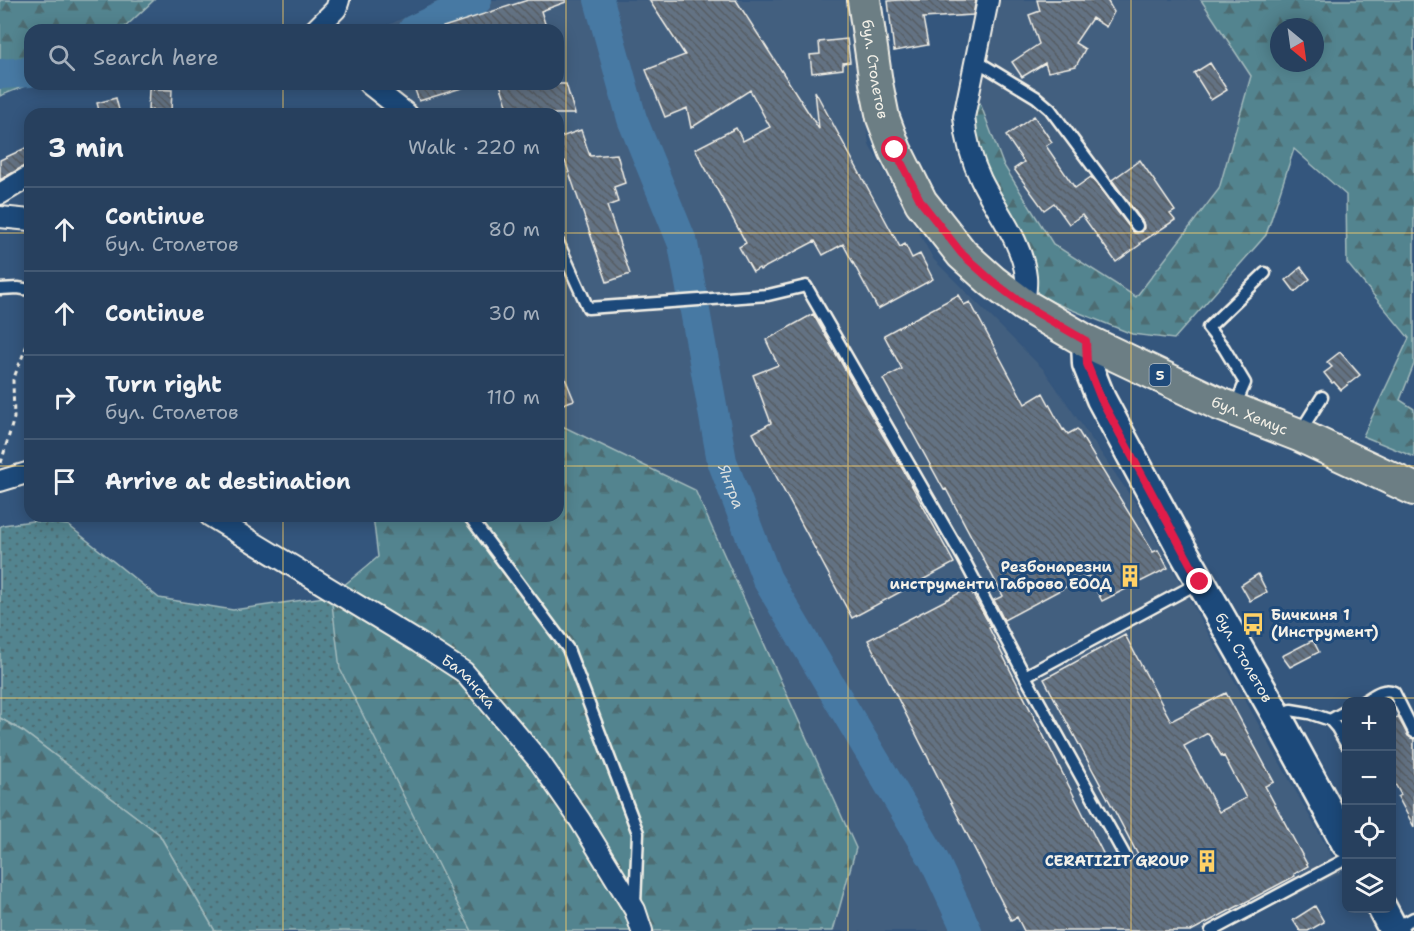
<!DOCTYPE html>
<html lang="en">
<head>
<meta charset="utf-8">
<style>
	body { margin:0; font-family:"Shantell Sans",sans-serif; background:#334b67; color:#f1f3f6 }
	.controls { position:absolute; right:18px; bottom:18px; display:grid; overflow:hidden; border-radius:12px; box-shadow:0 3px 15px #0003 }
	.controls button { width:54px; height:54px; display:grid; place-items:center; padding:0; border:0; border-bottom:2px solid #435973; background:#27405e; color:#f1f3f6; font:30px sans-serif }
	.compass { position:absolute; left:1270px; top:18px; width:54px; height:54px; border-radius:50%; background:#27405e; box-shadow:0 3px 15px #0003; rotate:151deg }
	.stop { position:absolute; width:18px; height:18px; margin:-14px; border:4px solid #e11d48; border-radius:50%; background:#fff }
	.stop.end { background:#e11d48; border-color:#fff; box-shadow:0 2px 6px #0008 }
	.list { margin:0; padding:0; list-style:none }
	h2 { display:flex; justify-content:space-between; align-items:center; height:78px; margin:0; padding:0 24px; font-size:26px }
	h2 small { font-size:20px; font-weight:400; color:#a4afbc }
	.list li { display:grid; grid-template-columns:39px 1fr auto; gap:18px; align-items:center; box-sizing:border-box; height:84px; padding:0 24px; border-top:2px solid #435973 }
	.list b { display:block; font-size:22px; white-space:nowrap }
	.list p { margin:0; font-size:20px; white-space:nowrap; color:#a4afbc }
	.list em { font-size:20px; font-style:normal; color:#a4afbc }
	.icon { flex:none; width:33px; height:33px; fill:none; stroke:currentColor; stroke-width:2; stroke-linecap:round; stroke-linejoin:round }
	.map { position:relative; flex:none; width:1414px; height:931px; overflow:hidden }
	.search { position:absolute; background:#27405e; box-shadow:0 3px 15px #0003; left:24px; top:24px; width:540px; height:66px; display:flex; align-items:center; gap:15px; box-sizing:border-box; padding:0 21px; border-radius:18px; color:#a4afbc; font-size:22px }
	.panel { position:absolute; background:#27405e; box-shadow:0 3px 15px #0003; left:24px; top:108px; width:540px; height:414px; border-radius:18px }
	.map>svg:first-child { display:block }
	.built { fill:#425e7f }
	.grass { fill:url(#grass-dots); stroke:#a3babc; stroke-width:1.5 }
	.forest { fill:url(#forest-firs); stroke:#a3babc; stroke-width:1.5; fill-rule:evenodd }
	.lines { fill:none; stroke-linecap:round; stroke-linejoin:round }
	.river { stroke:#4679a3; stroke-width:30 }
	.building { fill:url(#building-back-hatch); stroke:#f4f1e8; stroke-width:1.5; fill-rule:evenodd }
	.service-casing { stroke:#f4f1e8; stroke-width:15 }
	.minor-casing { stroke:#f4f1e8; stroke-width:24 }
	.secondary-casing { stroke:#f4f1e8; stroke-width:33 }
	.primary-casing { stroke:#f4f1e8; stroke-width:36 }
	.path { stroke:#f4f1e8; stroke-width:3; stroke-dasharray:4.5 4.5; stroke-linecap:butt }
	.service { stroke:#1f4a7a; stroke-width:10 }
	.minor { stroke:#1f4a7a; stroke-width:20 }
	.secondary { stroke:#1f4a7a; stroke-width:28 }
	.primary { stroke:#6c7e84; stroke-width:32 }
	.route { stroke:#e11d48; stroke-width:8 }
	.grid { fill:none; stroke:#ffd166; stroke-width:1.5; stroke-opacity:0.55 }
	.labels { text-anchor:middle; stroke-width:6; stroke-linejoin:round; paint-order:stroke }
	.shield { fill:#1f4a7a; stroke:#b4bfc7; stroke-width:1.5 }
	.shield-label { font-size:14px; font-weight:bold; fill:#f4f1e8 }
	.street-label { font-size:15px; fill:#f4f1e8; stroke:#1f4a7a }
	.poi-label { font-size:15px; font-weight:bold; fill:#f4f1e8; stroke:#1f4a7a; text-anchor:end }
	.water-label { font-size:16px; font-style:italic; fill:#dadfde; stroke:#1f4a7a }
</style>
</head>
<body>
<div class="map">
<svg width="1414" height="931" viewBox="0 0 1414 931">
	<defs>
		<pattern id="grass-dots" width="8" height="8" patternUnits="userSpaceOnUse" patternTransform="scale(1.5)"><rect width="8" height="8" fill="#52848f"/><path d="M2 2h.1M6 6h.1" fill="none" stroke="#4e6c72" stroke-width="1.8" stroke-linecap="round"/></pattern>
		<pattern id="forest-firs" width="22" height="20" patternUnits="userSpaceOnUse" patternTransform="scale(1.5)"><rect width="22" height="20" fill="#52848f"/><path d="M5 1l3.5 6h-7zM16 11l3.5 6h-7z" fill="#4e6c72"/></pattern>
		<pattern id="building-back-hatch" width="6" height="6" patternUnits="userSpaceOnUse" patternTransform="scale(1.5)"><rect width="6" height="6" fill="#647283"/><path d="M-1 5l2 2M0 0l6 6M5-1l2 2" fill="none" stroke="#565d64"/></pattern>
	</defs>
	<rect width="100%" height="100%" fill="#34567d"/>
	<filter id="ink" filterUnits="userSpaceOnUse"><feTurbulence type="fractalNoise" baseFrequency=".0167" numOctaves="2"/><feDisplacementMap in="SourceGraphic" scale="12" xChannelSelector="R" yChannelSelector="G"/><feConvolveMatrix kernelMatrix="1 2 1 2 8 2 1 2 1" color-interpolation-filters="sRGB"/></filter>
	<g filter="url(#ink)">
		<!-- built -->
		<path class="built" d="M441 0H847L869 144 934 260 1044 370 1138 507 1341 873 1224 931H833L856 847 695 490 558 424V114H407L394 84H558V30H378Z
			M988 0H1201L1252 76 1219 189 1136 297 1053 244 1003 164 980 104 964 117Z"/>
		<!-- grass -->
		<path class="grass" d="M33 521 68 525 159 598 233 610 331 596 454 897 472 931H215L159 834 24 732 0 718V527L3 525Z"/>
		<!-- forest -->
		<path class="forest" d="M0 0H154L122 30H30V84L0 96Z
			M1201 0H1414V364L1400 400 1414 409V457L1363 436 1409 338 1347 263 1346 195 1294 149 1266 235 1174 339 1132 334 1025 291 964 117 980 103 1003 164 1053 244 1136 297 1219 189 1251 76ZM1279 27H1315V63H1279Z
			M558 424 695 490 856 848 833 931H472L454 897 340 669 331 596 378 557 373 516H558Z
			M0 718 24 732 159 834 215 931H0Z"/>
		<g class="lines">
			<!-- river -->
			<g class="river">
				<path id="s1" d="M599 0 632 119 683 244 722 461 767 579 934 860 967 931"/>
				<path d="M413 30 477 0"/>
				<path d="M0 74 30 72"/>
			</g>
		</g>
		<!-- building -->
		<path class="building" d="M528 0H566V2L541 11 547 30H443V27Z
			M649 0H736L819 129 815 91 900 247 905 244 912 258 920 254 933 279 878 309 843 244 823 255 815 241 760 270 759 268 753 272 739 247 746 243 695 149 736 128 743 141 770 127 750 90 691 128 687 108 665 117 646 70 685 55Z
			M898 0H976L973 15 923 18 928 45 894 51 888 1Z
			M1037 0H1107L1114 12 1106 27 1092 18 1075 43 1085 49 1076 66 1048 72 1045 63 1022 77 1012 62 1039 44 1029 15 1040 11Z
			M847 39 850 62 843 63V69L812 73 810 55 820 54 819 42Z
			M1210 63 1227 90 1211 100 1194 73Z
			M413 84H465V87L419 101Z
			M500 84H566L575 114H510Z
			M149 89 172 90 171 111 148 110Z
			M116 98 120 114H100L97 103Z
			M1034 116 1052 142 1046 146 1075 188 1091 177 1134 233H1137L1142 232 1144 228 1143 222 1112 180 1140 160 1175 211 1170 214 1175 220 1140 243 1141 244 1116 262 1082 215 1069 224 1054 203 1044 210 1014 169 1024 162 1006 136Z
			M581 130 590 156 617 154 625 183 614 187 618 202 607 206 630 274 607 282 565 161 558 164V138Z
			M30 146V164L24 166 0 180V160Z
			M1301 267 1310 279 1295 292 1286 280Z
			M958 295 964 305 970 302 1025 404 1043 393 1063 430 1064 429 1068 434 1077 429 1153 552 1158 550 1168 568 1102 601 1088 575 1004 620 994 600 1003 596 946 489 944 490 883 379 902 369 884 335Z
			M813 314 906 475 954 563 852 618 753 433 771 423 753 375 778 365 766 340Z
			M1340 352 1360 375 1341 390 1334 382 1332 383 1324 373 1332 367 1327 362Z
			M558 361 574 400 558 406Z
			M1258 574 1267 592 1250 601 1241 585Z
			M969 588 991 627 989 628 1111 869 1123 863H1128L1132 858 1138 855 1044 679 1125 635 1171 721 1226 693 1274 782 1265 786 1308 866 1294 874 1295 876 1191 931H1024L1017 917 1011 920 868 640ZM1208 733 1222 757 1224 756 1246 798 1219 812 1184 746Z
			M1313 640 1319 652 1290 667 1282 656Z
			M1398 717 1408 736 1414 739V827L1398 797 1401 795 1392 778V720Z
			M1315 906 1324 922 1308 931H1300L1293 920Z"/>
		<g class="lines">
			<!-- service casing -->
			<g class="service-casing">
				<path id="service" d="M975 60 1036 97 1050 109 1137 226
					M558 242 588 308 768 295 806 286 963 558 1025 676 1200 582
					M0 289 18 288 30 290
					M1235 406 1245 383 1224 348 1208 328 1265 273
					M1300 432 1322 397
					M469 516 568 649 638 833 635 904
					M1025 676 1125 856
					M1363 702C1373 696 1383 687 1394 692L1414 732
					M1278 716 1291 710 1309 713 1330 720 1337 728 1346 744
					M1330 720 1346 711
					M1393 929 1414 918
					M1211 931 1346 859"/>
			</g>
			<!-- minor casing -->
			<g class="minor-casing">
				<g id="minor">
					<path d="M988 0 964 117C966 139 971 159 981 180 996 211 1022 241 1026 277 1027 286 1025 296 1024 305"/>
					<path d="M315 30 336 9 339 0"/>
					<path d="M369 84 407 114"/>
					<path d="M0 194 30 176"/>
					<path d="M0 217 30 220"/>
					<path d="M0 481 30 472"/>
					<path id="s2" d="M210 516 418 642 464 672 539 761 580 820 635 910 642 931"/>
				</g>
			</g>
			<!-- secondary casing -->
			<g class="secondary-casing">
				<g id="secondary">
					<path id="s3" d="M1086 341 1087 364 1101 399 1183 551 1277 716 1346 843"/>
					<path d="M1382 908 1394 931"/>
				</g>
			</g>
			<!-- primary casing -->
			<g class="primary-casing">
				<g id="primary">
					<path id="s4" d="M864 0 876 83 883 118 895 150 921 202 962 254 992 281 1024 305 1086 341 1217 403 1299 435 1414 489"/>
				</g>
			</g>
			<!-- path -->
			<path class="path" d="M1 463 14 418 13 380 27 345 30 343"/>
			<!-- service -->
			<use href="#service" class="service"/>
			<!-- minor -->
			<use href="#minor" class="minor"/>
			<!-- secondary -->
			<use href="#secondary" class="secondary"/>
			<!-- primary -->
			<use href="#primary" class="primary"/>
		</g>
	</g>
	<g class="lines" filter="url(#ink)">
		<!-- route -->
		<path class="route" d="M895 150 921 202 962 254 992 281 1024 305 1086 341 1087 364 1101 399 1200 582"/>
	</g>
	<!-- grid -->
	<path class="grid" d="M283 0V30M566 0V931M848 0V931M1131 0V931M283 84V114M0 233H30M558 233H1414M0 466H30M558 466H1414M283 516V931M0 698H1414"/>
	<!-- icons -->
	<defs>
		<g id="building-bare" transform="scale(1.8)"><path d="M-4-6H4V6H1V3H-1V6H-4ZM-2.5-4.3h1.7v1.8h-1.7ZM.8-4.3h1.7v1.8H.8ZM-2.5-1h1.7V.8h-1.7ZM.8-1h1.7V.8H.8Z" fill="#ffd166" stroke="#1f4a7a" stroke-width="2.5" paint-order="stroke"/></g>
		<g id="bus-bare" transform="scale(1.8)"><path d="M-5-6H5V4H4V6H2V4H-2V6H-4V4H-5ZM-3.5-4V0h7V-4ZM-3.5 1.2v1.5H-2V1.2ZM2 1.2v1.5H3.5V1.2Z" fill="#ffd166" stroke="#1f4a7a" stroke-width="2.5" paint-order="stroke"/></g>
	</defs>
	<g fill-rule="evenodd">
		<use href="#building-bare" x="1130" y="576"/>
		<use href="#bus-bare" x="1253" y="624"/>
		<use href="#building-bare" x="1207" y="861"/>
	</g>
	<g class="labels">
		<!-- shield labels -->
		<rect class="shield" x="1149.5" y="364" width="21" height="22" rx="4.5"/>
		<g class="shield-label">
			<text x="1160" y="380">5</text>
		</g>
		<!-- street labels -->
		<g class="street-label">
			<text dy="5" stroke="none"><textPath href="#s4" startOffset="70">бул. Столетов</textPath></text>
			<text dy="5" stroke="none"><textPath href="#s4" startOffset="610">бул. Хемус</textPath></text>
			<text dy="5" stroke="none"><textPath href="#s3" startOffset="356">бул. Столетов</textPath></text>
			<text dy="5" stroke="none"><textPath href="#s2" startOffset="308">Баланска</textPath></text>
		</g>
		<!-- poi labels -->
		<g class="poi-label">
			<text x="1112" y="572">Резбонарезни<tspan x="1112" dy="17">инструменти Габрово ЕООД</tspan></text>
			<text x="1271" y="620" text-anchor="start">Бичкиня 1<tspan x="1271" dy="17">(Инструмент)</tspan></text>
			<text x="1189" y="866">CERATIZIT GROUP</text>
		</g>
		<!-- water labels -->
		<g class="water-label">
			<text dy="6" stroke="none"><textPath href="#s1" startOffset="506">Янтра</textPath></text>
		</g>
	</g>
</svg>
<div class="controls">
<button>+</button>
<button>−</button>
<button><svg class="icon" aria-label="locate" viewBox="0 0 24 24"><circle cx="12" cy="12" r="6"/><path d="M12 2v4M12 18v4M2 12h4M18 12h4"/></svg></button>
<button><svg class="icon" aria-label="layers" viewBox="0 0 24 24"><path d="M12 4l9 5-9 5-9-5zM3 14l9 5 9-5"/></svg></button>
</div>
<svg class="compass" viewBox="-18 -18 36 36"><path d="M0-13l5 13h-10z" fill="#e53935"/><path d="M0 13l5-13h-10z" fill="#a4afbc"/></svg>
<div class="stop" style="left:895px;top:150px"></div>
<div class="stop end" style="left:1200px;top:582px"></div>
<div class="search"><svg class="icon" aria-label="search" viewBox="0 0 24 24"><circle cx="10" cy="10" r="6"/><path d="M15 15l6 6"/></svg>Search here</div>
<section class="panel">
<h2>3 min<small>Walk · 220 m</small></h2>
<ul class="list">
<li><svg class="icon" aria-label="ahead" viewBox="0 0 24 24"><path d="M12 20V5M6 11l6-6 6 6"/></svg><div><b>Continue</b><p>бул. Столетов</p></div><em>80 m</em></li>
<li><svg class="icon" aria-label="ahead" viewBox="0 0 24 24"><path d="M12 20V5M6 11l6-6 6 6"/></svg><div><b>Continue</b></div><em>30 m</em></li>
<li><svg class="icon" aria-label="right" viewBox="0 0 24 24"><path d="M7 20v-9h11M14 6l5 5-5 5"/></svg><div><b>Turn right</b><p>бул. Столетов</p></div><em>110 m</em></li>
<li><svg class="icon" aria-label="arrive" viewBox="0 0 24 24"><path d="M6 21V4h12l-3 4 3 4H6"/></svg><div><b>Arrive at destination</b></div></li>
</ul>
</section>
</div>
</body>
</html>
